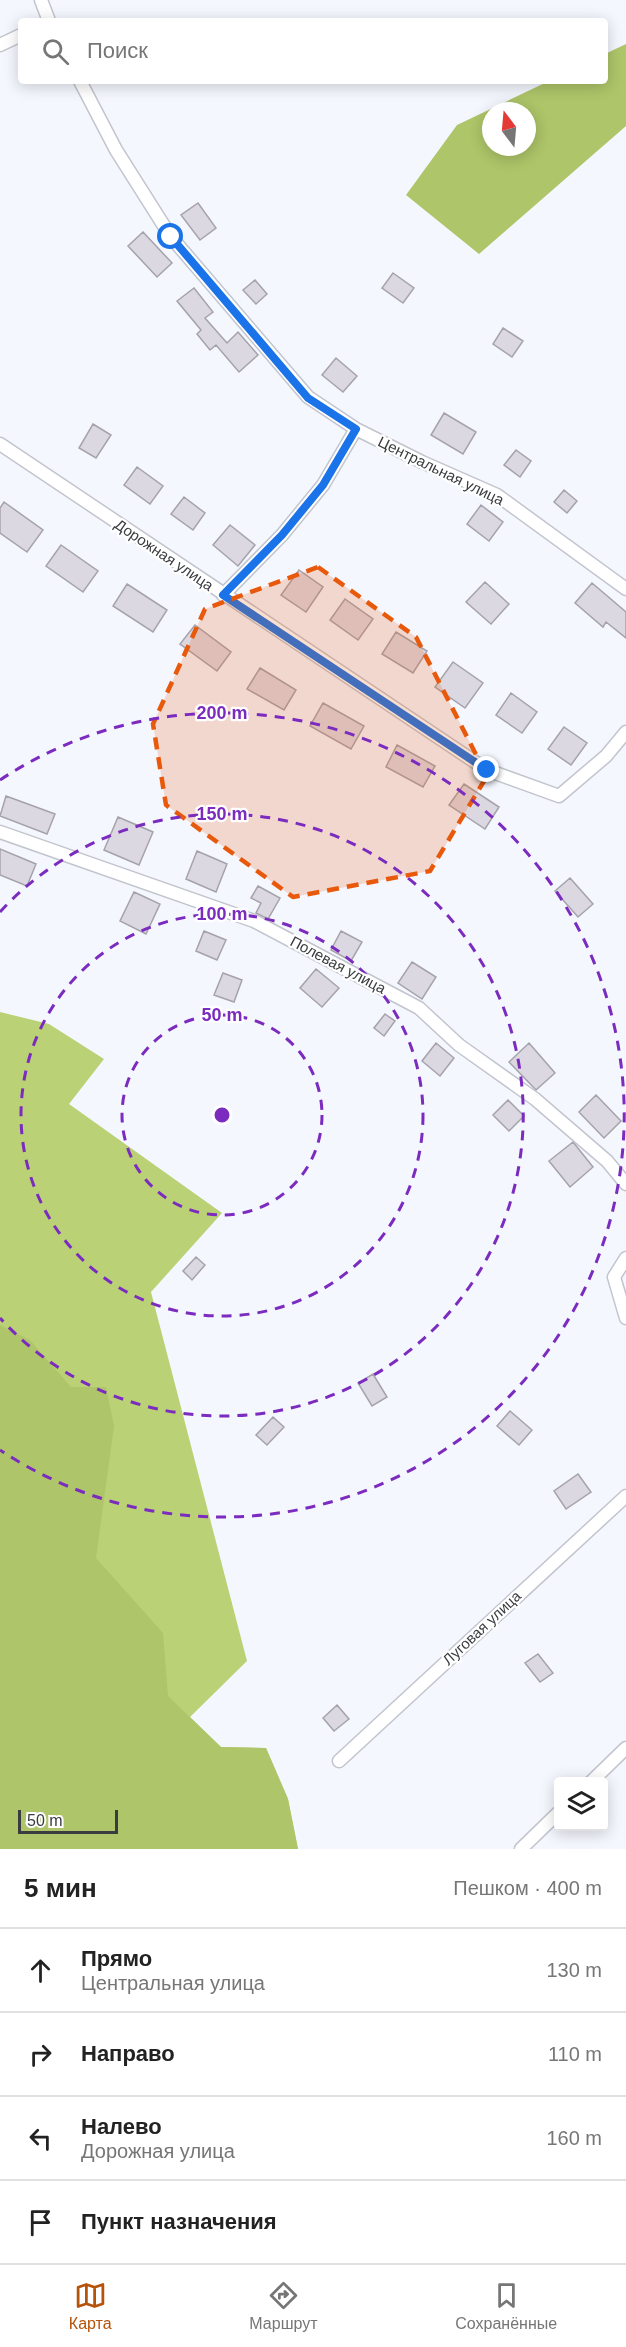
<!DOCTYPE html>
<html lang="ru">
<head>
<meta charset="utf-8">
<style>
	body { margin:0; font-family:Arial,sans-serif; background:#f2f2f2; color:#222 }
	.controls { position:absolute; right:18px; bottom:18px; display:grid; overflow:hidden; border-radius:6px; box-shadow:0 3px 15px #0003 }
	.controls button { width:54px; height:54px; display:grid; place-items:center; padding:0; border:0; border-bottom:2px solid #e0e0e0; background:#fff; color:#222; font:30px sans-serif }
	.compass { position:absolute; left:482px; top:102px; width:54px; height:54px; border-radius:50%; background:#fff; box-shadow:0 3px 15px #0003; rotate:344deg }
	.scale { position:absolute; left:18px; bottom:15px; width:100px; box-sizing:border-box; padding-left:6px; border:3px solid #3b3c40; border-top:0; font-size:16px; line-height:21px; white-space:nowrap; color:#3b3c40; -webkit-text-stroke:4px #fff; paint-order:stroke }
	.stop { position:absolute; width:18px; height:18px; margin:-14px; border:4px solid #1a73e8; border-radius:50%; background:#fff }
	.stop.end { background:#1a73e8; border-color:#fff; box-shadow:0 2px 6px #0008 }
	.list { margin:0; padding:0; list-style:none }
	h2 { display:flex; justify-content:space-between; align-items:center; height:78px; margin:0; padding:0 24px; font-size:26px }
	h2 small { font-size:20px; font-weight:400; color:#767676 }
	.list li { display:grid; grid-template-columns:39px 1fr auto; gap:18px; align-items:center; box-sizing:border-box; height:84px; padding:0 24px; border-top:2px solid #e0e0e0 }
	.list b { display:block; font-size:22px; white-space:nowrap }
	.list p { margin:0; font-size:20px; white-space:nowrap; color:#767676 }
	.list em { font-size:20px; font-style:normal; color:#767676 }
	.icon { flex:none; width:33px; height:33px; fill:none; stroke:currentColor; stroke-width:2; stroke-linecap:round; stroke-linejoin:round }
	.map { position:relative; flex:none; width:626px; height:1849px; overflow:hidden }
	.search { position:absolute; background:#fff; box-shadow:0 3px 15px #0003; left:18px; right:18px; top:18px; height:66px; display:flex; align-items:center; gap:15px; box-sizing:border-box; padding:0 21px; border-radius:6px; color:#767676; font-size:22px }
	.sheet { height:414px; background:#fff }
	nav { display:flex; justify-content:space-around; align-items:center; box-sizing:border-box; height:84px; border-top:2px solid #e0e0e0; background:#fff; font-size:16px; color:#767676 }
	nav a { display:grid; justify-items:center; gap:3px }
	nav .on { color:#b45309 }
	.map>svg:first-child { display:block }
	.green { fill:#bad176 }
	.forest { fill:#aec569; fill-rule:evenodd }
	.building { fill:#dcd8e2; stroke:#a5a2ab; stroke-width:1.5 }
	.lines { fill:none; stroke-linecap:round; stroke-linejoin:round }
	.minor-casing { stroke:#c3c5ce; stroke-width:15 }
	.minor { stroke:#fff; stroke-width:12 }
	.route { stroke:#1a73e8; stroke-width:8 }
	.marked { fill:#e8590c; fill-opacity:0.2; stroke:#e8590c; stroke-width:4.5; stroke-dasharray:12 8; stroke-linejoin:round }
	.ring { fill:none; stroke:#7b2cbf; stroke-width:3; stroke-dasharray:10 8 }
	.labels { text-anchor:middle; stroke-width:4.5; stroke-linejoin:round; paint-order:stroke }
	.street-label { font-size:15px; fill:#3b3c40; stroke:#fff }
	.centre { fill:#7b2cbf; stroke:#fff; stroke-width:3 }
	.ring-label { font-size:18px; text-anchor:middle; font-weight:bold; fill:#7b2cbf; stroke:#fff; stroke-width:4.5; stroke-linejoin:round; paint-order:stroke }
</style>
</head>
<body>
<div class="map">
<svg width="626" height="1849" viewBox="0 0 626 1849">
	<rect width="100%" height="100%" fill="#f5f7ff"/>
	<!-- green -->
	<path class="green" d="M0 1012 49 1024 104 1059 69 1104 222 1213 151 1292 247 1661 190 1717 221 1747 266 1748 288 1799 298 1849H0Z"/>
	<!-- forest -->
	<path class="forest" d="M626 44V126L479 254 406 195 457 125 549 81H605V54ZM491 111H527V147H491Z
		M0 1325 30 1340 71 1387H106L114 1426 96 1558 163 1633 168 1696 221 1747 266 1748 288 1799 298 1849H0Z"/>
	<!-- building -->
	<path class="building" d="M198 203 216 228 200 240 181 215Z
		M143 232 172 263 157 277 128 246Z
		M393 273 414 288 403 303 382 288Z
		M255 280 267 294 256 304 243 290Z
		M194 288 213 312 205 318 227 343 238 332 258 355 239 372 216 345 210 350 197 334 201 330 177 301Z
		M503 328 523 341 512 357 493 344Z
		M336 358 357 376 343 392 322 375Z
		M444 413 476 432 463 454 431 435Z
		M93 424 111 435 96 458 79 448Z
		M516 450 531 461 520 477 504 465Z
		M137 467 163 486 150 504 124 485Z
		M564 490 577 501 567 513 554 502Z
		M184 497 205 513 193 530 171 514Z
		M4 502 43 530 27 552 0 533V508Z
		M481 505 503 522 489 541 467 524Z
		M230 525 255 545 238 566 213 545Z
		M61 545 98 571 83 592 46 566Z
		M299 570 323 587 306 612 281 595Z
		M485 582 509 604 491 624 466 602Z
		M592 583 626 612V638L606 622 603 627 575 603Z
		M127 584 167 610 153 632 113 606Z
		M345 599 373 619 358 640 330 620Z
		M195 625 231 652 217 671 180 644Z
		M396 632 427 651 413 673 382 654Z
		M453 662 483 683 465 708 435 687Z
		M260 668 296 690 284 710 247 689Z
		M511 693 537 712 522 733 496 715Z
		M323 703 364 726 351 749 310 726Z
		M564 727 587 743 571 765 548 749Z
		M397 745 435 766 423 787 386 767Z
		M464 784 499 807 485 829 449 805Z
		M6 796 55 814 47 834 0 816Z
		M118 817 153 832 139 865 104 850Z
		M0 849 36 864 27 886 0 875Z
		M197 851 227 864 216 892 186 879Z
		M570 878 593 904 578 917 555 891Z
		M258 886 280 898 268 919 256 913 261 903 251 898Z
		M134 892 160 904 146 934 120 921Z
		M204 931 226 940 217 960 196 951Z
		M341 931 362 942 351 961 331 950Z
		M412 962 436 977 422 999 398 983Z
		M316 969 339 988 322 1007 300 988Z
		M223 973 242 980 234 1002 214 995Z
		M385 1014 395 1021 384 1036 374 1028Z
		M436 1043 454 1058 440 1076 422 1061Z
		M529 1043 555 1073 536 1090 509 1062Z
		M596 1095 621 1121 604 1138 579 1112Z
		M508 1100 524 1116 509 1131 493 1115Z
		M573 1142 593 1167 570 1187 549 1161Z
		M196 1257 205 1265 192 1280 183 1271Z
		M373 1374 387 1397 372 1406 358 1383Z
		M510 1411 532 1430 519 1445 497 1426Z
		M273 1417 284 1427 267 1445 256 1435Z
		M578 1474 591 1492 566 1509 554 1491Z
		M538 1654 553 1673 540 1682 525 1663Z
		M337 1705 349 1719 334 1731 323 1718Z"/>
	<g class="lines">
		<!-- minor casing -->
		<g class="minor-casing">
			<path id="minor" d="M41 0 49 21
				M0 45 21 35
				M80 81 116 150 171 237 308 397 356 429 422 462 497 495 626 589
				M0 444 487 770 559 796 606 756 626 732
				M223 595 282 535 323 485 356 429
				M0 832 254 921 419 1008 459 1045 535 1099 607 1161 626 1184
				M626 1258 614 1277 626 1318
				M339 1761 626 1496
				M591 1782 626 1748
				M521 1849 558 1813"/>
		</g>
		<!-- minor -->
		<use href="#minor" class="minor"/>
	</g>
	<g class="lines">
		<!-- route -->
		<path class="route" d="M171 237 308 398 356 429 323 485 282 535 223 595 487 770"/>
	</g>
	<!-- marked area -->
	<path class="marked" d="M318 567 416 637 487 776 430 871 293 897 166 805 153 724 205 609Z"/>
	<!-- distance rings -->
	<g class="ring">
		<circle cx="222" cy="1115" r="100"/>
		<circle cx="222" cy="1115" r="201"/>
		<path d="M0 912A301 301 0 1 1 0 1318"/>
		<path d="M0 780A402 402 0 1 1 0 1450"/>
	</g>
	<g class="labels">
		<!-- street labels -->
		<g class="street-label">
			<text transform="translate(441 471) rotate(26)" y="5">Центральная улица</text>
			<text transform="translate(164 555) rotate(34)" y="5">Дорожная улица</text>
			<text transform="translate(338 965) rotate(28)" y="5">Полевая улица</text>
			<text transform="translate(482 1628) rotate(-43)" y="5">Луговая улица</text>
		</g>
	</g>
	<circle cx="222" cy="1115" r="9" class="centre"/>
	<g class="ring-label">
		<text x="222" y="719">200 m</text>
		<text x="222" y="820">150 m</text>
		<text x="222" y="920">100 m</text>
		<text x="222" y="1021">50 m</text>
	</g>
</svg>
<div class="controls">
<button><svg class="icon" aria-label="layers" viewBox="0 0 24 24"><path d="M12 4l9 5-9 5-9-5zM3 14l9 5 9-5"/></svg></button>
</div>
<svg class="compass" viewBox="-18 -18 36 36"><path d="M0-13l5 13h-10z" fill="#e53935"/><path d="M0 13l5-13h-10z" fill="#767676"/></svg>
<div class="scale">50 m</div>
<div class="stop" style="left:171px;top:237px"></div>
<div class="stop end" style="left:487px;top:770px"></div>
<div class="search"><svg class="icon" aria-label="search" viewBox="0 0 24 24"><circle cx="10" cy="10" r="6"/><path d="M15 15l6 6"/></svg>Поиск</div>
</div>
<section class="sheet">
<h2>5 мин<small>Пешком · 400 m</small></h2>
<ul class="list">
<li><svg class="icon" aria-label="ahead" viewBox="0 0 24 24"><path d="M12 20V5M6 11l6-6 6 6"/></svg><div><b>Прямо</b><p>Центральная улица</p></div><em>130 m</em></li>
<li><svg class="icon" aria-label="right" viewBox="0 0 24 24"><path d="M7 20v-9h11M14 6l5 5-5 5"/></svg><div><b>Направо</b></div><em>110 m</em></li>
<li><svg class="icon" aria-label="left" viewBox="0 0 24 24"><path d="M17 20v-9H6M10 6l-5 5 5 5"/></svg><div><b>Налево</b><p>Дорожная улица</p></div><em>160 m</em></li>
<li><svg class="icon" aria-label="arrive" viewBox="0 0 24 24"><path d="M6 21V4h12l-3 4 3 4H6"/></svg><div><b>Пункт назначения</b></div></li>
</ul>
</section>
<nav>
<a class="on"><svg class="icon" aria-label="map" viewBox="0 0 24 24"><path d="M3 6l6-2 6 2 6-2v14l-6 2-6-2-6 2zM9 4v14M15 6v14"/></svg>Карта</a>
<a><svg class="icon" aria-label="directions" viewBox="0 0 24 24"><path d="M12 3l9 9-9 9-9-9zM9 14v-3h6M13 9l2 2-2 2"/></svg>Маршрут</a>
<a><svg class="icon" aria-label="saved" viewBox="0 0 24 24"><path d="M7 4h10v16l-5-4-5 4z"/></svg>Сохранённые</a>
</nav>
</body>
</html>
